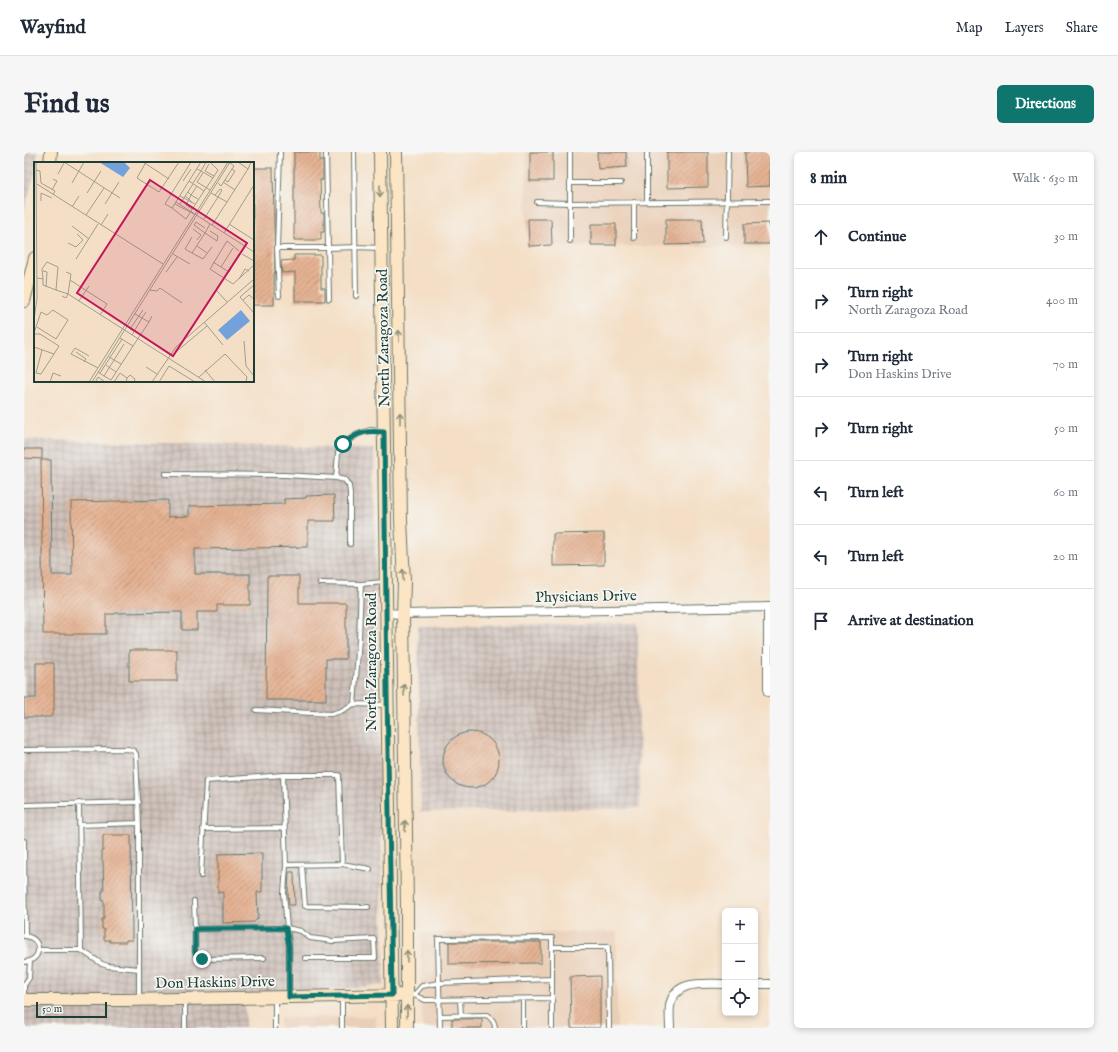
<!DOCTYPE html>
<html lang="en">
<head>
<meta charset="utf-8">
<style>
	body { margin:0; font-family:"IM FELL English",serif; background:#f6f6f7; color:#1f2937 }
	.controls { position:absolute; right:12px; bottom:12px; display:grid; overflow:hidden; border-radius:6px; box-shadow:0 2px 6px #0003 }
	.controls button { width:36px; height:36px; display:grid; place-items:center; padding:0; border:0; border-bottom:1px solid #e0e1e3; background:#fff; color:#1f2937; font:20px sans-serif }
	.scale { position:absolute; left:12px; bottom:10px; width:71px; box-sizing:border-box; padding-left:4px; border:2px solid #1f3d34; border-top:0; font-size:11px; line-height:14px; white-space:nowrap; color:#1f3d34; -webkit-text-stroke:3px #f6f6f2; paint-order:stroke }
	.stop { position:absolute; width:12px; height:12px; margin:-9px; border:3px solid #0f766e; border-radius:50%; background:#fff }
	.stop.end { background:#0f766e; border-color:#fff; box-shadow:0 1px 4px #0008 }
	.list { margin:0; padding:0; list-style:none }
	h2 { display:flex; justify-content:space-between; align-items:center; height:52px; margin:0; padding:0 16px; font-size:17px }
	h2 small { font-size:13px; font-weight:400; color:#747a83 }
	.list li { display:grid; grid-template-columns:26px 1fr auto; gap:12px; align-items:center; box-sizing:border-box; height:64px; padding:0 16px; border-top:1px solid #e0e1e3 }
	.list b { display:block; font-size:15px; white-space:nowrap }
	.list p { margin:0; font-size:13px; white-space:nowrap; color:#747a83 }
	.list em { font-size:13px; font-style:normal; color:#747a83 }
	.icon { flex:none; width:22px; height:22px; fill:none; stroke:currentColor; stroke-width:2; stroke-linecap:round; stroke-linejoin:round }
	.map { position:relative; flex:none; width:746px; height:876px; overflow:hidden; border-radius:6px }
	header { display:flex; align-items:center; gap:24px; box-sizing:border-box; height:56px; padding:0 20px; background:#fff; border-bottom:1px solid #e0e1e3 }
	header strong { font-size:19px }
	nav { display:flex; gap:22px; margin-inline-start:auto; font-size:14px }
	.intro { display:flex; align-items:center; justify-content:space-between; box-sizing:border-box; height:96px; padding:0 24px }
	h1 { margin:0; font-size:28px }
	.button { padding:10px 18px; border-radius:6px; background:#0f766e; color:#fff; font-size:14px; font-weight:700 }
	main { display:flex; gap:24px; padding:0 24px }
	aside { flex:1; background:#fff; border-radius:6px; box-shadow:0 2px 6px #0003 }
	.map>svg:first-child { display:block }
	.built { fill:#eacfb8 }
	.industrial { fill:url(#industrial-grid) }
	.building { fill:url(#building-hatch) }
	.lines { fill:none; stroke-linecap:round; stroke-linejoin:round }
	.lane-casing { stroke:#6a7667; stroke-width:6 }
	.street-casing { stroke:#6a7667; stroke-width:10 }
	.secondary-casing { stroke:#6a7667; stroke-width:14 }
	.lane { stroke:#fff; stroke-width:4 }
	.street { stroke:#fff; stroke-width:8 }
	.secondary { stroke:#fce5c4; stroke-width:12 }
	.oneway { stroke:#8e917c }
	.route { stroke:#0f766e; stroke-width:5 }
	.labels { text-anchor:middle; stroke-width:3.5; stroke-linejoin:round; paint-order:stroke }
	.street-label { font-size:15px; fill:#1f3d34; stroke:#f6f6f2 }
	.inset-road { fill:none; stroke:#9f9e8c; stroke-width:1 }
	.view { fill:#c2185b; fill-opacity:0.15; stroke:#c2185b; stroke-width:2 }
	.inset-edge { fill:none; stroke:#1f3d34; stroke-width:2 }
</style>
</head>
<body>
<header>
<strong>Wayfind</strong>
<nav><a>Map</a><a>Layers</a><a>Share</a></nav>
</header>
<div class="intro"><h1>Find us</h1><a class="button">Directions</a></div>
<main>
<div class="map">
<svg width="746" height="876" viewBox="0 0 746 876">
	<defs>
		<pattern id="industrial-grid" width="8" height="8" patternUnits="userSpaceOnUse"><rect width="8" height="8" fill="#cfc1ba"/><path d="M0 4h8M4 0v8" fill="none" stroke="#a79e98"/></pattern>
		<pattern id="building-hatch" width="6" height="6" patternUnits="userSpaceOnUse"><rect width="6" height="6" fill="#e5b293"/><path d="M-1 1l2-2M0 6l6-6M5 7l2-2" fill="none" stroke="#b99279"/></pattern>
	</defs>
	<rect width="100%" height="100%" fill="#f6f6f2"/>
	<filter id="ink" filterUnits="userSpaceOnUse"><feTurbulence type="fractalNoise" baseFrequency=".025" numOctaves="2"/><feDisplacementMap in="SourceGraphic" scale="8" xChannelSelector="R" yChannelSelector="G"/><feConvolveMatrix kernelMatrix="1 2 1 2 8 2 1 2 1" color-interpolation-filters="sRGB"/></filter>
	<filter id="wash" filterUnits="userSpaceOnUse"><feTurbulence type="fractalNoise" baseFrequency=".012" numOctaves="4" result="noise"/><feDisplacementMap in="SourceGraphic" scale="16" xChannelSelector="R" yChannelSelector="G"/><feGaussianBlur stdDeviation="0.9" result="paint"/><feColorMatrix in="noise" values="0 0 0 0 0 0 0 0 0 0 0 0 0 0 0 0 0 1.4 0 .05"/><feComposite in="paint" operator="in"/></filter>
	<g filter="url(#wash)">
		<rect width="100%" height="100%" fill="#f4dfc6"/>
		<!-- built -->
		<path class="built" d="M502 0H746V95L503 94Z
			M593 780V876H398L397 781Z
			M352 864V876H256V866Z"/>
		<!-- industrial -->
		<path class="industrial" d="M0 0H13L11 20 0 59Z
			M0 287 350 297 360 833 220 845 221 876H0Z
			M614 471 616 656 397 660 394 474Z"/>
		<g id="blocks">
			<!-- building -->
			<path class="building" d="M270 0H296V9H299V28H296L297 61H300V80H297V88H270Z
				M506 0H529V29H506Z
				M573 0H602L603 15 574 17Z
				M643 0H684V35L643 36Z
				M721 0H746V34L722 35Z
				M229 16H249L251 121H250V153H229Z
				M504 67H527L528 93 505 94Z
				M642 67H678L679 92 642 93Z
				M745 71 746 92H720V72Z
				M567 72H592V93H567Z
				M270 103H297V136H301V149H271V120L258 121 257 109 270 108Z
				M0 297H18V307L0 306Z
				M17 308H27L28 423H48L47 350 144 348V365L165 364V354L260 352V347L282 346V344L310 343 311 369H284V395L171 397V422H226V453H193V460H173V478H158V460L92 461V462H82V482H19Z
				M580 381V413L529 414V382Z
				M243 424H275V451H322V507H302V548H242Z
				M105 498H153V529H105Z
				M12 511H30V557L27 565H0V546H12Z
				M419 608a28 28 0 1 1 56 0a28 28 0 1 1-56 0Z
				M79 683H107L108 788H102V790H86V788H80V777H78V767H80V749H78V739H80L79 709H78V699H79Z
				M238 701V740H233L234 766 230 770 199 771V740L194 741V702Z
				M265 720H270L271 753H265L264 741Z
				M425 790H517V811L425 812Z
				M576 824V876H547L546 825Z
				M428 867H458V876H428Z"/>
		</g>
	</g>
	<g filter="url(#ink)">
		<use href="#blocks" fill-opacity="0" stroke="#6a7667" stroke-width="1"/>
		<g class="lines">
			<!-- lane casing -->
			<g class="lane-casing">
				<path id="lane" d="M302 0 304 96 332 95 357 96
					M330 0 332 144
					M546 0V51L746 49
					M623 0V50
					M546 31H597
					M513 50 546 51V89
					M702 85 704 0
					M610 86V50
					M253 96 256 0
					M255 144 253 96H304L305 147
					M141 322 260 323 312 326 314 301 319 292 334 282 346 278 358 279
					M312 326 321 328 325 334 326 341V392
					M296 431 337 432 360 430
					M330 552 335 487 337 432
					M232 558 307 562 317 559 330 552 363 553
					M0 598 104 597 110 599 112 602 115 671V817L84 814 78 812 57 798H15
					M259 623H315L318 712
					M55 651 57 798
					M0 653 115 650
					M55 673 115 671
					M179 677 260 676
					M0 689 1 784
					M262 713 318 712 346 717
					M278 713 281 754 344 755
					M177 724 182 629 259 623 262 713 260 741 263 776 277 779 286 786 309 789 350 787 351 806H281
					M170 749 171 777
					M240 806 178 807 172 803 171 800V777L263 776 265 794V843
					M0 810C19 809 19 785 0 784
					M115 817V845
					M0 843V833L5 826 6 809
					M385 843H390L401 848 527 846
					M390 843 398 834 415 831 528 827
					M318 845V876
					M251 846V876
					M161 847V876
					M499 847V876
					M436 848 437 863
					M416 864 463 863C468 867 471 870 471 876
					M416 876 414 787 528 786V795
					M528 876V795H584L585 876"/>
			</g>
			<!-- street casing -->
			<g class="street-casing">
				<path id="street" d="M744 455V540
					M362 461 379 462 746 455
					M731 832H746
					M646 876C646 869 645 861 646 854 650 827 681 832 701 832"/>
			</g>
			<!-- secondary casing -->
			<g class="secondary-casing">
				<path id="secondary" d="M356 0 368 876
					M372 0 377 368 380 429 379 462 383 754V876
					M26 11 27 0
					M0 149 11 106
					M0 848H100L375 843"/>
			</g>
			<!-- lane -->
			<use href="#lane" class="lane"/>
			<!-- street -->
			<use href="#street" class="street"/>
			<!-- secondary -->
			<use href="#secondary" class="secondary"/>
		</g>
		<!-- one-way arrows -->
		<defs><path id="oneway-shaft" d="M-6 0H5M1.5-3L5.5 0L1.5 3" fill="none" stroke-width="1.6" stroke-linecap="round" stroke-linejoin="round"/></defs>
		<g class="oneway">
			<use href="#oneway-shaft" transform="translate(356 39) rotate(90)"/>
			<use href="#oneway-shaft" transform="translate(375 184) rotate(-91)"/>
			<use href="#oneway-shaft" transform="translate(376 266) rotate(-90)"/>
			<use href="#oneway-shaft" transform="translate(379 423) rotate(-92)"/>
			<use href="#oneway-shaft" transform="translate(380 538) rotate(-91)"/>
			<use href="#oneway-shaft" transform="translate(381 674) rotate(-90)"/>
			<use href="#oneway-shaft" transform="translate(383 804) rotate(-90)"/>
			<use href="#oneway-shaft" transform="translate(383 859) rotate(-90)"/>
		</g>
	</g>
	<g class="lines" filter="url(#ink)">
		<!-- route -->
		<path class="route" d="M178 807 172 803 171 800V777L262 776 265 794V845L368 843 363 540 360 280C342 278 334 280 319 292"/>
	</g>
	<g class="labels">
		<!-- street labels -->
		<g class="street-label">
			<text transform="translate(359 186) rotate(-91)" y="5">North Zaragoza Road</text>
			<text transform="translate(562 444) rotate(-1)" y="5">Physicians Drive</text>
			<text transform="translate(347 510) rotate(-90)" y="5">North Zaragoza Road</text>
			<text transform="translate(191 830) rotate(-1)" y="5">Don Haskins Drive</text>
		</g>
	</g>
	<!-- overview -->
	<g transform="translate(10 10)">
		<rect width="220" height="220" fill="#f4dfc6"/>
		<path d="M65 0H90L96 6 89 15ZM207 148 216 159 193 178 184 168Z" fill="#72a1dc"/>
		<path class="inset-road" d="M30 0 86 36M109 0 135 17M112 0 103 16 125 30 145 0M157 0 131 42 138 46 167 0M176 0 184 8 179 16M204 0 214 7 217 0M175 2 171 9 180 14M2 8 6 9 7 21 21 29 19 33M169 11 163 20 176 28M24 12 30 1M191 18 194 20 201 9 197 7M149 19 157 7M189 20 201 28M38 21 50 0M159 21 167 9 163 7M184 21 187 24 200 4 196 1M3 22 129 102M163 24 157 33 164 37M18 28 23 19 19 17M170 29 179 16 167 9 172 0M154 30 157 33 155 37 158 41M53 31 67 9M177 31 184 35 188 28 186 27 181 33M146 34 161 42M151 34 155 37 152 43 158 47M7 39V31L18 36M142 40 220 90M193 40 214 7M71 42 85 20M141 42 160 52M146 42 159 22M38 45 45 34M138 46 152 57 170 29 155 19M52 53 70 26M170 57 184 35 193 40 178 63M195 62 220 78M67 63 74 52M38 64 55 77M171 66 162 60 160 63 171 71 158 91 169 97 178 85M159 67 167 73 163 78M176 69 184 74 183 79 171 71 176 62M190 71 220 23M81 72 88 61M158 75 151 87 158 91M34 81 42 85 49 78 43 72M163 84 173 91M205 89 193 79 176 107 199 122 220 103M139 92 156 102M208 92 220 99M42 97 64 62M179 100 195 110 205 92M187 105 199 86M9 109 13 110 12 125M132 110 143 95M3 116 9 117 8 107 13 100 24 105 22 128 9 123V117M205 117 211 107 215 109M36 118 73 142 66 153M220 123 206 135 220 151M22 128 34 132 172 220M116 128 123 129 126 126 148 141M183 129 193 140M28 134 32 136 34 132 37 112 32 110M209 138 215 133 220 137M45 139 55 124M112 150 108 156 115 160 118 154M0 158 3 136 2 0M170 160 189 183M100 169 96 167 109 148M0 171 7 150 13 153 19 148 34 158 22 177 3 165M0 172H6L25 184 20 192M98 173 108 156 101 152M86 176 99 184 115 160M210 179 212 204 220 214M0 185 20 192 7 212 2 211 8 188M143 189 173 164M42 190 52 197 50 200M55 194 41 186 37 192 64 206M75 195 87 202M72 203 82 210M112 205 123 212M171 208 181 220M64 210 70 214 90 182M66 211 88 177M70 214 77 218 99 184M165 215 191 192 213 215 212 220M93 216 96 213 101 217 100 220M62 219 64 215 71 220M16 220 19 211 27 214M55 220 194 0M58 220 196 0M80 220 86 211 93 216 92 220M118 220 142 185 220 117M125 220 135 204 161 220"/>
		<path class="view" d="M116 18 213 81 139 194 43 131Z"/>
		<rect width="220" height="220" class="inset-edge"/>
	</g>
</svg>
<div class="controls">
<button>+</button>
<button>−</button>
<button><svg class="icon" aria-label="locate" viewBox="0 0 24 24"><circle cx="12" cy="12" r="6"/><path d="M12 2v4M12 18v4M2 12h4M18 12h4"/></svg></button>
</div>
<div class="scale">50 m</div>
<div class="stop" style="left:319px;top:292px"></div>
<div class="stop end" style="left:178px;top:807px"></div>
</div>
<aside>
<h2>8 min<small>Walk · 630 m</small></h2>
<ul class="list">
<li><svg class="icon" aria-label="ahead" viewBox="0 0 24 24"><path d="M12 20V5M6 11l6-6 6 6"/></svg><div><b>Continue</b></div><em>30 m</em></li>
<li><svg class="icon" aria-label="right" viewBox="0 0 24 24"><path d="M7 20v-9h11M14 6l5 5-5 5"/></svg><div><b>Turn right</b><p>North Zaragoza Road</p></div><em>400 m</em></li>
<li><svg class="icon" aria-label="right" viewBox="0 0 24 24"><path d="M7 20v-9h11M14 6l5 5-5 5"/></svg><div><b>Turn right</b><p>Don Haskins Drive</p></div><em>70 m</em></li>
<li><svg class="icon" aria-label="right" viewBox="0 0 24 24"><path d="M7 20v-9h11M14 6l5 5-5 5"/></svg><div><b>Turn right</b></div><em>50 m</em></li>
<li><svg class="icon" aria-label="left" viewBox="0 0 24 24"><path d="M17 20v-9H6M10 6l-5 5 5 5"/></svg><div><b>Turn left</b></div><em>60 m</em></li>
<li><svg class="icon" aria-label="left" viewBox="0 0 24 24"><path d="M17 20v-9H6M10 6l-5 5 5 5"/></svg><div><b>Turn left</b></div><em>20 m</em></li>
<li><svg class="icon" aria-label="arrive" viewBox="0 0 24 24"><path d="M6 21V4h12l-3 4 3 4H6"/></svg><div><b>Arrive at destination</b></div></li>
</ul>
</aside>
</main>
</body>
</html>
